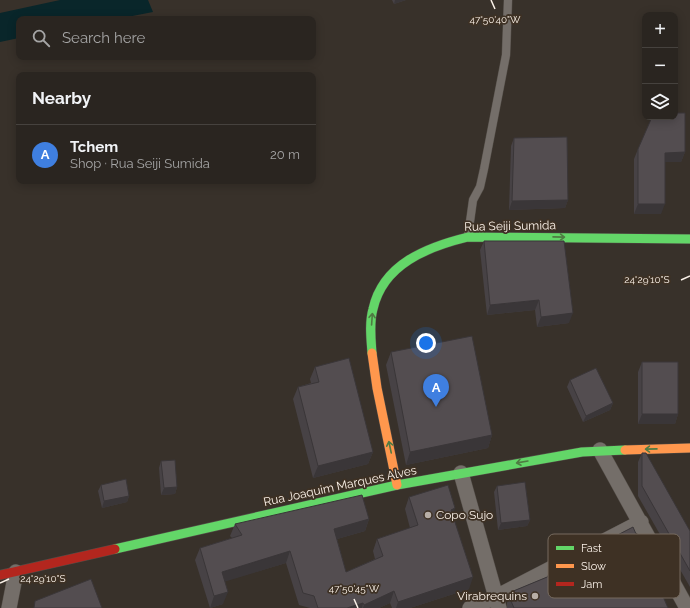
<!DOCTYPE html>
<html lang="en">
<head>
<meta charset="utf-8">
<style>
	body { margin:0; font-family:Raleway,sans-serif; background:#322d29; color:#f1f3f6 }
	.controls { position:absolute; right:12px; top:12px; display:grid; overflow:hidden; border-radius:8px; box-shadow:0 2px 10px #0003 }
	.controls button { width:36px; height:36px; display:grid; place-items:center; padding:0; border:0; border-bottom:1px solid #46423e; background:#2a2520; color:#f1f3f6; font:20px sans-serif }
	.you { position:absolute; left:426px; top:343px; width:14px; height:14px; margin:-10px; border:3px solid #fff; border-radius:50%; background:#1a73e8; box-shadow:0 0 0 6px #1a73e833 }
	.badge { display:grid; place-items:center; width:26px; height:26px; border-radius:50%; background:#95b2f1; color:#fff; font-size:13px; font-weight:700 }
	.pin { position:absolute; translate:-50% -33px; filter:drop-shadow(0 1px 2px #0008) }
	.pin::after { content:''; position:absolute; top:21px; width:14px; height:12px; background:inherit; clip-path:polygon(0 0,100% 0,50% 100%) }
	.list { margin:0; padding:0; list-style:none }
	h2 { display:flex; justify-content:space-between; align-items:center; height:52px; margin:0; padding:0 16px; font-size:17px }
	h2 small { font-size:13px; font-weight:400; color:#a5a5a5 }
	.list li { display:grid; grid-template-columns:26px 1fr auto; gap:12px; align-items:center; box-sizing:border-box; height:60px; padding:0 16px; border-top:1px solid #46423e }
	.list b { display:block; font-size:15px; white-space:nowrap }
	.list p { margin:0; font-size:13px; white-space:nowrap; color:#a5a5a5 }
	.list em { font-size:13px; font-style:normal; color:#a5a5a5 }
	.icon { flex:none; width:22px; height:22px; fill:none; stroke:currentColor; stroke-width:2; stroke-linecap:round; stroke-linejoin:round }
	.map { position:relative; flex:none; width:690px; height:608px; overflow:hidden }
	.search { position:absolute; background:#2a2520; box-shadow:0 2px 10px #0003; left:16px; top:16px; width:300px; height:44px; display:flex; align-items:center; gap:10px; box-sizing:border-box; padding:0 14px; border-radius:8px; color:#a5a5a5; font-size:15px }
	.panel { position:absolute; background:#2a2520; box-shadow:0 2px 10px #0003; left:16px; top:72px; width:300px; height:112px; border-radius:8px }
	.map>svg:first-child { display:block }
	.water { fill:#09262a }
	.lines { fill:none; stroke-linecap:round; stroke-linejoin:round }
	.lane-casing { stroke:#534d47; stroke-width:9 }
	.street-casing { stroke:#534d47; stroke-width:16 }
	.fast-casing { stroke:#534d47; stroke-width:10 }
	.slow-casing { stroke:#534d47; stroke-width:10 }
	.jam-casing { stroke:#534d47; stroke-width:10 }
	.lane { stroke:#746e69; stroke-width:8 }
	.street { stroke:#746e69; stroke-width:15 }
	.fast { stroke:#63d668; stroke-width:9 }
	.slow { stroke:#ff974d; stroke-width:9 }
	.jam { stroke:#b3261e; stroke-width:9 }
	.wall { fill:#474245 }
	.shaded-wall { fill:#3a3638 }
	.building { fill:#534d50; stroke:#3a3638 }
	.oneway { stroke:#4f7b43 }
	.ticks { fill:none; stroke:#fbf2e9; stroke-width:1.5 }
	.poi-dot { fill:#b7aea6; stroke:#3e3124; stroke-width:1.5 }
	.labels { text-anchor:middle; stroke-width:3.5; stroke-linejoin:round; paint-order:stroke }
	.street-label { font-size:12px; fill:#fbf2e9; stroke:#3e3124 }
	.poi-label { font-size:12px; fill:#fbf2e9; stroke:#3e3124; text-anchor:start }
	.key { fill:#3e3124; stroke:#776b5f; stroke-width:1 }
	.key-label { font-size:11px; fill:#fbf2e9 }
	.ticks-label { font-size:10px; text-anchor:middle; fill:#fbf2e9; stroke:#3e3124; stroke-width:3.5; stroke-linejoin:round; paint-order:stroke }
</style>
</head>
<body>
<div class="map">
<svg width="690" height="608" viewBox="0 0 690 608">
	<rect width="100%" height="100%" fill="#38312a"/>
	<!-- water -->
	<path class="water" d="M60 0H148L153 12 117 19H19V38L0 42V13Z"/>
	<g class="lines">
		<!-- lane casing -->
		<g class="lane-casing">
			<path id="lane" d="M468 236 473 200 480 187 484 169 506 55 508 0"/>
		</g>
		<!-- street casing -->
		<g class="street-casing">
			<path id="street" d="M600 450 687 608
				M461 473 499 608
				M9 608 16 572
				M470 608 496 597 641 522"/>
		</g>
		<!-- fast casing -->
		<g class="fast-casing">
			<path id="fast" d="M372 353C371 339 369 323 373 309 383 264 427 247 468 237L690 239
				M115 549 397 485 582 452 625 450"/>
		</g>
		<!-- slow casing -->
		<g class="slow-casing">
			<path id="slow" d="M372 353 377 388 397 485
				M625 450 690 448"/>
		</g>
		<!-- jam casing -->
		<g class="jam-casing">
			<path id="jam" d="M0 575 115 549"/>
		</g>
		<!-- lane -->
		<use href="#lane" class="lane"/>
		<!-- street -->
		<use href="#street" class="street"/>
		<!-- fast -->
		<use href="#fast" class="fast"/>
		<!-- slow -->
		<use href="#slow" class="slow"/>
		<!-- jam -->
		<use href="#jam" class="jam"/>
	</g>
	<!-- wall -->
	<path class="wall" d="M392 0H406L394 4Z
		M514 138 568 200 565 208 509 210 511 146Z
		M638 149 685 152 681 162H665L661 214H634V159Z
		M484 241 569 323 537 327 535 310 487 315 480 250Z
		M391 352 492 435 488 448 406 465 386 365Z
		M642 362 678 414 675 424H638V372Z
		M315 367 373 452 368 464 313 478 293 399 298 387 311 383 310 379Z
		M570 380 613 403 610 410 583 422 567 387Z
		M642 453 690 531V587L638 496V462Z
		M161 461 177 487 175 494 161 495 159 468Z
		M101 485 129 496 127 502 102 508 98 491Z
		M497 486 530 520 527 526 498 530 494 492Z
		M409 497 453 515 469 589 410 608H392L390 603 379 608H310L299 605 286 563 225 581 223 604 210 608 195 560 200 548 232 538 230 536 235 524 369 519 365 531 337 539 346 572 375 559 373 551 377 539 410 528 405 509Z
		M550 570 668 608H507V603L511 592 547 577Z"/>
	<!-- shaded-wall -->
	<path class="shaded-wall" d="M395 0H406L394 4Z
		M685 152 681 162H662L665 153Z
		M568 200 565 208 509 210 512 201Z
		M638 204H665L661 214H634Z
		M539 300 535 310 487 315 490 305Z
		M573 313 569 323 537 327 541 317Z
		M613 403 610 410 583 422 586 416Z
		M642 414H678L675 424H638Z
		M492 435 488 448 406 465 410 452Z
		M373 452 368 464 313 478 318 466Z
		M177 487 175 494 161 495 164 488Z
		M129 496 127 502 102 508 104 501Z
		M455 508 451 520V510Z
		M369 519 365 531 330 541 334 529Z
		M530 520 527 526 498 530 501 523Z
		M290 551 286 563 217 584 222 572Z
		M473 577 469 589 410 608H396L398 602Z
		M394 591 390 603 379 608H363L364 605Z
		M228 592 223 604 210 608 214 596Z
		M363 603 362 608H347Z"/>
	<!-- building -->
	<path class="building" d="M675 113H685V152L665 153V204H638V149L652 117H675Z
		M567 137 568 200 512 201 514 138Z
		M484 241H564L573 313 541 317 539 300 490 305Z
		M472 336 492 435 410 452 391 352Z
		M349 358 373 452 318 466 298 387 319 382 315 367Z
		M642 362H678V414H642Z
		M596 368 613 403 586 416 570 380Z
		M642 453H646L690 531V571L642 486Z
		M175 460 177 487 164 488 161 461Z
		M126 479 129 496 104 501 101 485Z
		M525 482 530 520 501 523 497 486Z
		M448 485 455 508 451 510 473 577 398 602 394 591 364 605 363 603 347 608H318L314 596 303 593 290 551 222 572 228 592 214 596 200 548 242 535 235 524 362 495 369 519 334 529 346 572 383 556 377 539 418 525 409 497Z
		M633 527 668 608H514L511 601V592L552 575 550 570Z
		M91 579 102 608H34L35 601Z"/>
	<!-- one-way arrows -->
	<defs><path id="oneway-shaft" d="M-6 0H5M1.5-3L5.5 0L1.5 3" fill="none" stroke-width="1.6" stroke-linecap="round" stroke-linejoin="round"/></defs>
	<g class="oneway">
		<use href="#oneway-shaft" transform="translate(559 237) rotate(1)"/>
		<use href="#oneway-shaft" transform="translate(372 319) rotate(-86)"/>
		<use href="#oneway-shaft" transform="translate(390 447) rotate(-102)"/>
		<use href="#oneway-shaft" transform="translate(651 449) rotate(179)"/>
		<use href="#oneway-shaft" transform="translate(522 462) rotate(170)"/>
	</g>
	<!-- ticks -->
	<path class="ticks" d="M491 0 495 9M681 280 690 276M0 583 9 579M354 599 358 608"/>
	<!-- markers -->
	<g class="poi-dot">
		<circle cx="428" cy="515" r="4"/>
		<circle cx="535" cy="596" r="4"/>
	</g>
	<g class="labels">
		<!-- street labels -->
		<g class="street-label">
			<text transform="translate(510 226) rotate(-1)" y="4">Rua Seiji Sumida</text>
			<text transform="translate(340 486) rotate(-12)" y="4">Rua Joaquim Marques Alves</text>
		</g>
		<!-- poi labels -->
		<g class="poi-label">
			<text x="436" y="519">Copo Sujo</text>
			<text x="527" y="600" text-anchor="end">Virabrequins</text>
		</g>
	</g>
	<!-- legend -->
	<rect x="548" y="534" width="132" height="64" rx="6" class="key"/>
	<rect x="556" y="546" width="18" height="4" fill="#63d668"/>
	<rect x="556" y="564" width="18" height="4" fill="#ff974d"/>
	<rect x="556" y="582" width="18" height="4" fill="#b3261e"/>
	<g class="key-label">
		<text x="581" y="552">Fast</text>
		<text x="581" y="570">Slow</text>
		<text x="581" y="588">Jam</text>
	</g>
	<g class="ticks-label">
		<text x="495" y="23">47°50'40"W</text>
		<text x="647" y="283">24°29'10"S</text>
		<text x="43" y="582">24°29'10"S</text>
		<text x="354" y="592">47°50'45"W</text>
	</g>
</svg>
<div class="controls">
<button>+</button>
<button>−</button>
<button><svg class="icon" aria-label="layers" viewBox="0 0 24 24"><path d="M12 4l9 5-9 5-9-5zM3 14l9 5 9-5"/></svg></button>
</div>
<div class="you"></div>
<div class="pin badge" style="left:436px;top:407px;background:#3f7fe0">A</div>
<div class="search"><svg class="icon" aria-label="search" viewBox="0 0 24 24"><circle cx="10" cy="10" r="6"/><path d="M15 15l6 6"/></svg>Search here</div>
<section class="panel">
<h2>Nearby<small></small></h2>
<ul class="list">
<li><span class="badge" style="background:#3f7fe0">A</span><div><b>Tchem</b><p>Shop · Rua Seiji Sumida</p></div><em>20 m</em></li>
</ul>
</section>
</div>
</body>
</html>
